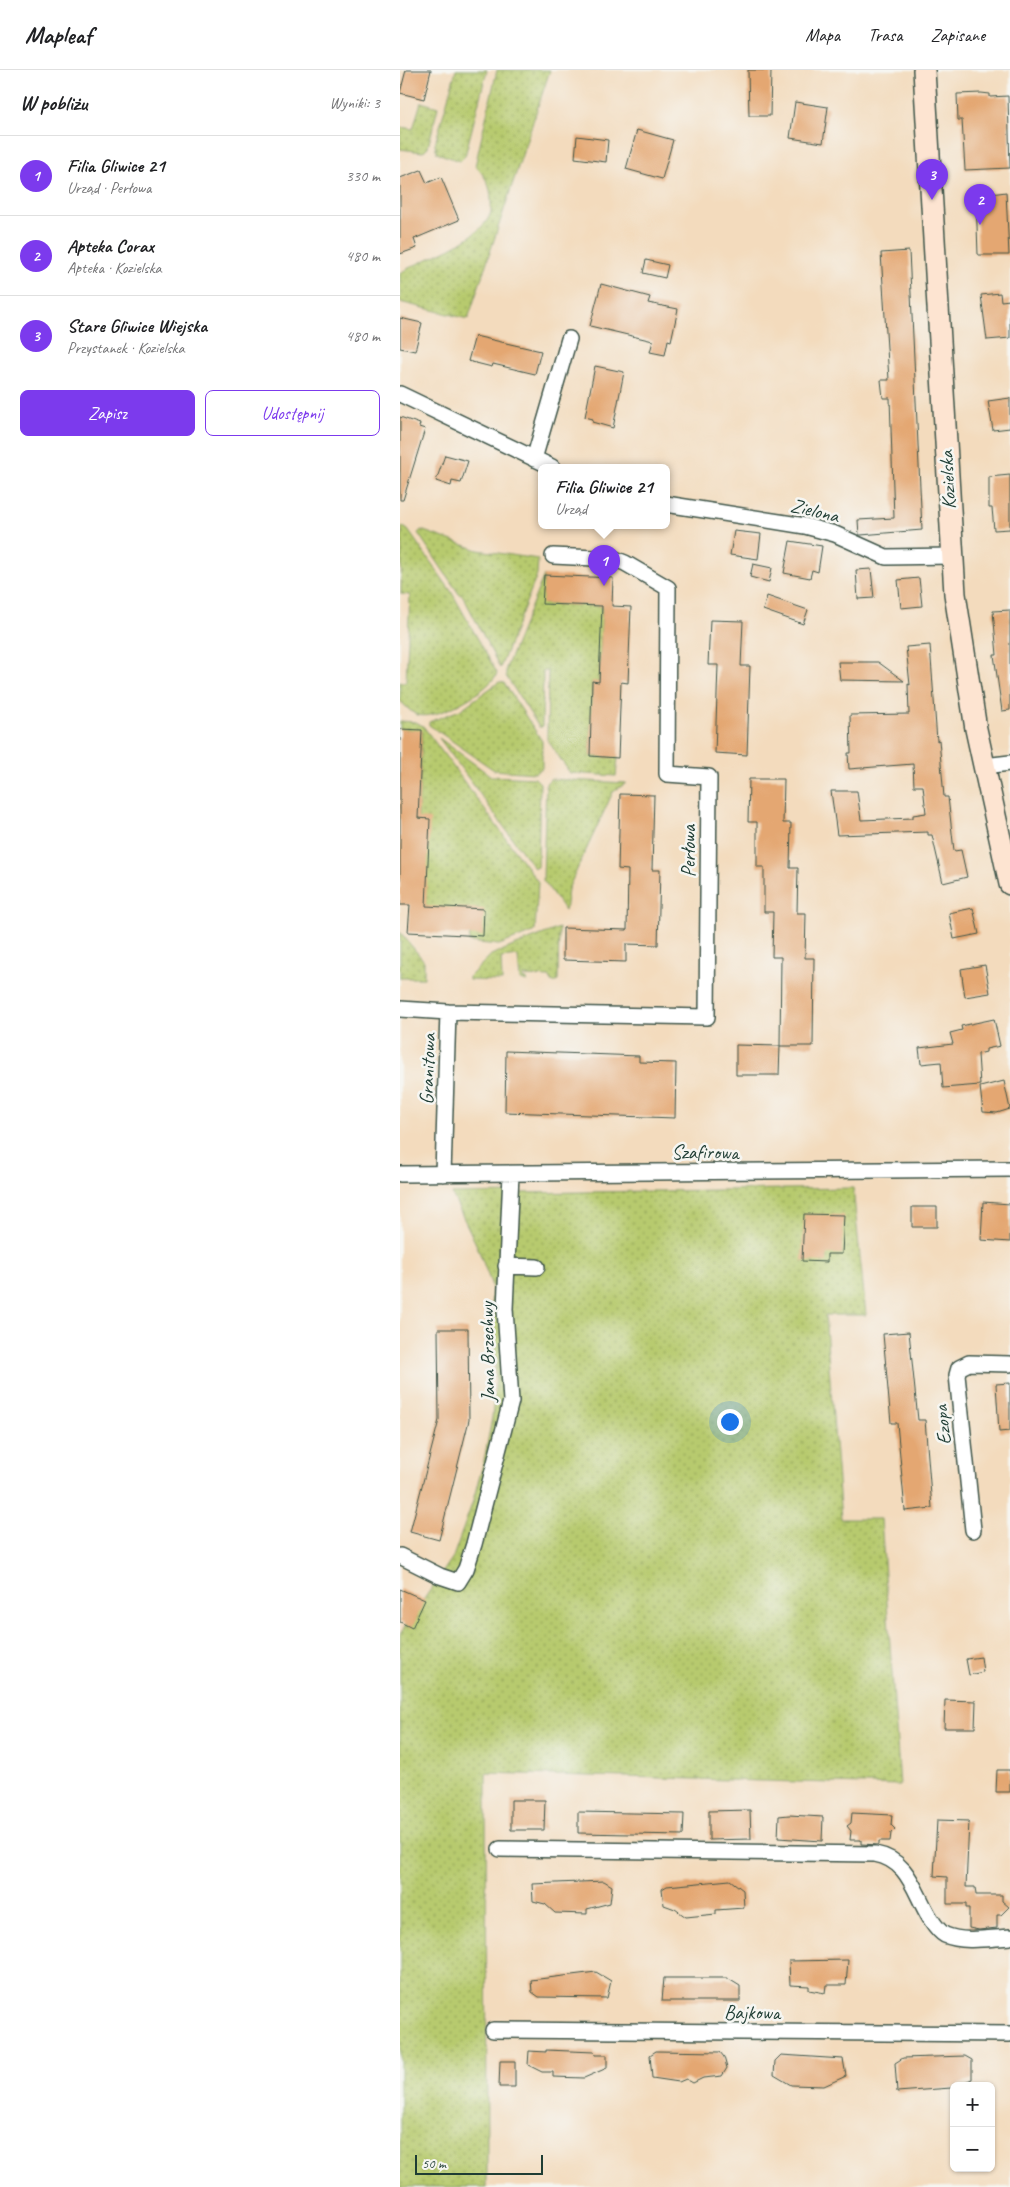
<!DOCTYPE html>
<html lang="pl">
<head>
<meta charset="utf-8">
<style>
	body { margin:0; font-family:Caveat,sans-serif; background:#f6f6f6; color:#202124 }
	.controls { position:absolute; right:15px; bottom:15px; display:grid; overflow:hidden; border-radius:8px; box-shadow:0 1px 4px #0004 }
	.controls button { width:45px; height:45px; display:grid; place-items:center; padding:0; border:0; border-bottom:1px solid #e0e0e0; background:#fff; color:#202124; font:25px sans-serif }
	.scale { position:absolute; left:15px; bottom:12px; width:128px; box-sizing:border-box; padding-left:5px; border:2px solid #1f3d34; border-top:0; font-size:14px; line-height:18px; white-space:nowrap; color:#1f3d34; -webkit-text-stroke:4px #f6f6f2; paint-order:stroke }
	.you { position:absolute; left:329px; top:1351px; width:18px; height:18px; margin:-12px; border:4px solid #fff; border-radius:50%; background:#1a73e8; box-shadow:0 0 0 8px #1a73e833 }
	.badge { display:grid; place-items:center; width:32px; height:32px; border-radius:50%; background:#7c3aed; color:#fff; font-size:16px; font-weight:700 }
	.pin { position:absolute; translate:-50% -41px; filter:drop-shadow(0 1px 2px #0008) }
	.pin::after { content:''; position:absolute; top:26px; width:18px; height:15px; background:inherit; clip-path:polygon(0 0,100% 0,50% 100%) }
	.popup { position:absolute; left:138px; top:394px; width:132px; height:65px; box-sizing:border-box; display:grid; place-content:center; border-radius:8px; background:#fff; filter:drop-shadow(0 1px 4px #0005); font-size:16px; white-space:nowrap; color:#757577 }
	.popup b { font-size:19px; color:#202124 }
	.popup::after { content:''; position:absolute; left:50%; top:100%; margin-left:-10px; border:10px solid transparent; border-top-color:#fff }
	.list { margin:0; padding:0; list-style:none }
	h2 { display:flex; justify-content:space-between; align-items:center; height:65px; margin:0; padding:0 20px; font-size:21px }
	h2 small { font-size:16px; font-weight:400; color:#757577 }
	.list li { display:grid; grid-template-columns:32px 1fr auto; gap:15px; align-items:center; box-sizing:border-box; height:80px; padding:0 20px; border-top:1px solid #e0e0e0 }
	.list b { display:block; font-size:19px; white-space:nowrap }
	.list p { margin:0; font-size:16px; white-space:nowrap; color:#757577 }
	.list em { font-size:16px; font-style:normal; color:#757577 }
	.actions { display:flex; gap:10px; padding:15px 20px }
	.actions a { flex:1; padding:11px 0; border:1px solid #7c3aed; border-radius:8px; text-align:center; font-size:18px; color:#7c3aed }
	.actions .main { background:#7c3aed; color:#fff }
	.map { position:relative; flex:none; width:610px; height:2117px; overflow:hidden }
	header { display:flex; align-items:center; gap:30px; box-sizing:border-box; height:70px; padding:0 25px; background:#fff; border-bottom:1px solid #e0e0e0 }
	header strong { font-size:24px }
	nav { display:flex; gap:28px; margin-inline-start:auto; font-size:18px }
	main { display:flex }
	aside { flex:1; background:#fff }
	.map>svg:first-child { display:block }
	.green { fill:url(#green-dots); stroke:#6b8451 }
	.building { fill:#e4a772 }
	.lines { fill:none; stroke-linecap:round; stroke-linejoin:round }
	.street-casing { stroke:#3f5549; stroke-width:18 }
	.secondary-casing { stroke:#3f5549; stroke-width:24 }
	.street { stroke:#fff; stroke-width:15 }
	.secondary { stroke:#fde4d1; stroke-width:21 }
	.labels { text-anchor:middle; stroke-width:5; stroke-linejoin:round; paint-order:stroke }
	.street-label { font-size:20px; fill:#1f3d34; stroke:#f6f6f2 }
</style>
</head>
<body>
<header>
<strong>Mapleaf</strong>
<nav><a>Mapa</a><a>Trasa</a><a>Zapisane</a></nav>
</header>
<main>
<aside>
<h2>W pobliżu<small>Wyniki: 3</small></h2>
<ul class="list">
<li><span class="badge">1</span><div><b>Filia Gliwice 21</b><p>Urząd · Perłowa</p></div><em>330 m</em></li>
<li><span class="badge">2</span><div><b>Apteka Corax</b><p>Apteka · Kozielska</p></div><em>480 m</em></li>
<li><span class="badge">3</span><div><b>Stare Gliwice Wiejska</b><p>Przystanek · Kozielska</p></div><em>480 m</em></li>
</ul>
<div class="actions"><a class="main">Zapisz</a><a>Udostępnij</a></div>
</aside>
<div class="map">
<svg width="610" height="2117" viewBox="0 0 610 2117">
	<defs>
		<pattern id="green-dots" width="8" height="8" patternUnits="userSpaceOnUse" patternTransform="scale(1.25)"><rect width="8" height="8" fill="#b7ca6e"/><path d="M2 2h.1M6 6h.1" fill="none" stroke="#94a55b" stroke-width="1.8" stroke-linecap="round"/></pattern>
	</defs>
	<rect width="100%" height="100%" fill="#f6f6f2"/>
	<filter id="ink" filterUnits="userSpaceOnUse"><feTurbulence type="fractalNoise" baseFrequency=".02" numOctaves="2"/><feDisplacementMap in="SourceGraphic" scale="10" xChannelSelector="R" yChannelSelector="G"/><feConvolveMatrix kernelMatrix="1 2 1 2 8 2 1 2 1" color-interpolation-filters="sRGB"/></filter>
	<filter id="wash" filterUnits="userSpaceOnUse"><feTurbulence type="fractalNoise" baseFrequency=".0096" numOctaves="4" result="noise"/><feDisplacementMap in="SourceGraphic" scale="20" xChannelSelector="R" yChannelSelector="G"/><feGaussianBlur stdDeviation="1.12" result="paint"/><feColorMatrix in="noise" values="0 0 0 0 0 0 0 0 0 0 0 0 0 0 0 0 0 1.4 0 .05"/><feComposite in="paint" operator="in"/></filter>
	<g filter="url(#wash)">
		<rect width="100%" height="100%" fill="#f3dbbd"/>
		<!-- green -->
		<path class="green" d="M56 0H87L65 86 60 91 37 83 35 74Z
			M97 0H150L68 249 0 232V203C24 188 78 172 90 145 92 140 91 135 91 130 91 116 85 105 75 96Z
			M21 32 38 37 28 77 23 82 0 79V57L13 59Z
			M2 456 8 460 51 521 97 603C92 619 36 651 18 645 12 644 5 635 0 631V612H6L10 525 1 524Z
			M21 460 78 480 138 489 137 505 100 598 63 526 59 524 18 463Z
			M144 505 143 534 202 536 199 612H192L190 686 218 688 216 706 170 703 147 669 148 601H143L142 657H139L106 606V598Z
			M99 612 104 613 142 671V698L135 703 94 700 29 655V652L60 640Z
			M0 651 16 652 23 656 138 812 135 860 133 862 99 875 69 872 70 865 26 836 18 748 22 661 0 659Z
			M39 668 91 706 135 708 140 713 138 797 134 798Z
			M150 709 226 713 213 722 168 819 165 841 143 810 146 714Z
			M159 858 158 911 154 913 151 912 150 907 123 906V909H127V912L120 910 118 886 101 888 102 911 69 910V907L91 885Z
			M0 862 24 891V908H0Z
			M453 1118 466 1245H425L441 1449H481L500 1715 86 1703 87 2117H0V1564L53 1487 72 1434 84 1391 92 1348 96 1307 91 1245 92 1216 77 1176 52 1124Z"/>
		<g id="blocks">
			<!-- building -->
			<path class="building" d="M6 0H31L24 29 0 23Z
				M348 0H371L370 46H349Z
				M581 23 590 24V27L608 26 610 98 565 100 562 50H558L557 24Z
				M395 32 428 37 423 73 390 68Z
				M237 60 273 70 262 109 226 99Z
				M177 66 208 70 206 92 175 88Z
				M21 100 27 113 41 107 59 150 14 169 17 178 0 184V108Z
				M606 122 609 185H578L576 126Z
				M509 181 522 460 461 465H459L458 450 494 448 490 328H483L481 310H489L481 183Z
				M246 190 268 195 265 208 243 203Z
				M201 214 250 227 248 233 278 239 271 271 268 270 265 285 250 282 253 271 190 256Z
				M600 223 601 231 610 230V268L587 270 581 225Z
				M0 248 22 253 15 281 0 278Z
				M75 266 141 281 135 304 93 294 92 297 68 291Z
				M195 296 224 302 213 358 192 352 193 349 185 347Z
				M610 328V358L593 360 588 331Z
				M0 347 20 354 19 357 25 359 3 430H0Z
				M45 385 68 391 61 413 52 411 51 416 36 411Z
				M610 405V459L594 460 592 438H589V407Z
				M334 461 361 464 358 489 330 485Z
				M390 471 422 476 418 502 412 500 410 508 384 503Z
				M353 494 372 498 369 512 350 507Z
				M471 499 474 528 458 529 456 500Z
				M144 505 213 508 212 536 231 537 228 613 221 612 218 688 190 686 192 611 199 612 202 536 142 534Z
				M519 508 522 536 501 538 498 510Z
				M367 526 408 540 403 554 363 540Z
				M610 540V640L602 641 594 585H597L593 541Z
				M310 550 343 551 341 596H350L347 685 315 683 318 595H308Z
				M530 575 537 671 539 670 544 727H548L554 781 561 780 567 807 543 813 532 765H528V762L437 765 431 721H457L461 750 513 748V745L526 743 523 716H514L513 694 449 699 448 683H451L450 645 509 644 508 614 510 615 506 577Z
				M438 592H478L504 611 440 610Z
				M0 659 22 660 18 748 30 749 26 836 84 839 83 866 8 862 10 835H0Z
				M349 709H384L383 753H391L390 798H398L397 843H406L405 888H414L413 976H380L381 887H372L373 842H364V797H357V752H348Z
				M220 724 254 725 252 800H260L258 875 226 874V892L163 890V858L227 860 228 800 218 799Z
				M573 838 579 864 554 869 549 843Z
				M585 895 590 923 565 927 561 899Z
				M594 949 600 976 586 979V982L578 984 580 1015 543 1018 541 992 521 994 519 978 553 974 550 963 562 960 561 956Z
				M336 975 380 976 379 1005H336Z
				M106 981 239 986V992L276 993 275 1048 105 1042Z
				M604 1011 610 1039 597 1043 583 1042 580 1017Z
				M583 1132 610 1134V1172L581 1170Z
				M512 1137H537V1157H512Z
				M404 1144 444 1145 442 1184H427V1192L402 1191Z
				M38 1259H68L69 1350 39 1470 10 1462 39 1350Z
				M509 1262 518 1350H525L532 1438 505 1441 497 1353H491L483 1264Z
				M610 1313V1361L599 1362 596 1314Z
				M0 1519 25 1530 12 1558 0 1552Z
				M581 1587 583 1602 569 1605 566 1589Z
				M545 1630 576 1631 575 1658H544Z
				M597 1700H610V1722H596Z
				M111 1730H145L144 1760H111Z
				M350 1740 351 1769 309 1770V1741Z
				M178 1742 284 1744 283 1765 178 1763Z
				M452 1743 492 1745 491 1755 495 1759 491 1763 490 1771H479V1775L461 1774V1770H450L451 1761 447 1756 451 1753Z
				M389 1745 423 1747 422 1771 378 1768 379 1746Z
				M537 1750 569 1751 566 1817H575L576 1825H602V1831L609 1837 601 1845H597V1858L579 1860 569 1858V1838H566V1834H547V1807L534 1806Z
				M330 1810 343 1820 344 1838 316 1840V1844L286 1847 275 1839 264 1835 262 1819 267 1816Z
				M204 1811 212 1816 210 1833 187 1839V1844L155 1843 145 1834 133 1831 132 1814Z
				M448 1890 446 1915H426L425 1923 409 1920V1916L390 1915 389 1891Z
				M196 1902 211 1911 207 1928 139 1927 132 1922 131 1910Z
				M264 1908H327L340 1916V1931H262Z
				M146 1980 194 1982 195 1985H207V1998L184 2008 153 2007V2002H142L128 1995 129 1981 146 1982Z
				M256 1981 320 1982 324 1987 327 1998 322 2006 303 2008 293 2013 286 2009 279 2012 252 2008 250 1985Z
				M381 1985 443 1989 446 2006 424 2016 391 2015 374 2005 375 1991Z
				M565 1986 572 1990V2009L551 2018 497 2022 495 1993 503 1988Z
				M100 1991H115V2017H99Z"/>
		</g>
	</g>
	<g filter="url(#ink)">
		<use href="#blocks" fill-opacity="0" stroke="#3f5549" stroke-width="1"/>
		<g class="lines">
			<!-- street casing -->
			<g class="street-casing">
				<path id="street" d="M0 324 152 397
					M134 389 169 269
					M266 434 405 456 435 464 486 487 552 486
					M584 696 610 693
					M0 939 48 942 43 1104
					M48 942 307 947 309 707 267 704 268 518 225 493 215 489 153 486
					M0 1104 610 1099
					M106 1196 137 1197
					M573 1460 557 1305 559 1298 569 1293 610 1294
					M0 1486 40 1506 58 1512 66 1499 74 1474 111 1331 105 1239 111 1104
					M100 1779 475 1784C509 1790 514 1822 530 1848 534 1854 538 1861 545 1865 564 1873 590 1868 610 1867
					M93 1960 610 1964"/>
			</g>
			<!-- secondary casing -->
			<g class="secondary-casing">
				<path id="secondary" d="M524 0 555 524 576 659 610 814"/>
			</g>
			<!-- street -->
			<use href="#street" class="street"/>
			<!-- secondary -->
			<use href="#secondary" class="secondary"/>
		</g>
	</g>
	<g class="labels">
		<!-- street labels -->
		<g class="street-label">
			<text transform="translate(547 410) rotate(-93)" y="7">Kozielska</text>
			<text transform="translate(415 440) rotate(14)" y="7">Zielona</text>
			<text transform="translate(288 781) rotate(-90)" y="7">Perłowa</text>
			<text transform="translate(27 999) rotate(-88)" y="7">Granitowa</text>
			<text x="305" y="1089">Szafirowa</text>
			<text transform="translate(87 1282) rotate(-91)" y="7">Jana Brzechwy</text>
			<text transform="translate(542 1355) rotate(-96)" y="7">Ezopa</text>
			<text x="352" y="1949">Bajkowa</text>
		</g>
	</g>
</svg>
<div class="controls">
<button>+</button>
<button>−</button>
</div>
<div class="scale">50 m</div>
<div class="you"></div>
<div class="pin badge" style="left:204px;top:516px">1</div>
<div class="popup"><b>Filia Gliwice 21</b>Urząd</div>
<div class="pin badge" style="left:580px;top:155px">2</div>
<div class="pin badge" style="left:532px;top:130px">3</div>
</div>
</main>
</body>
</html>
